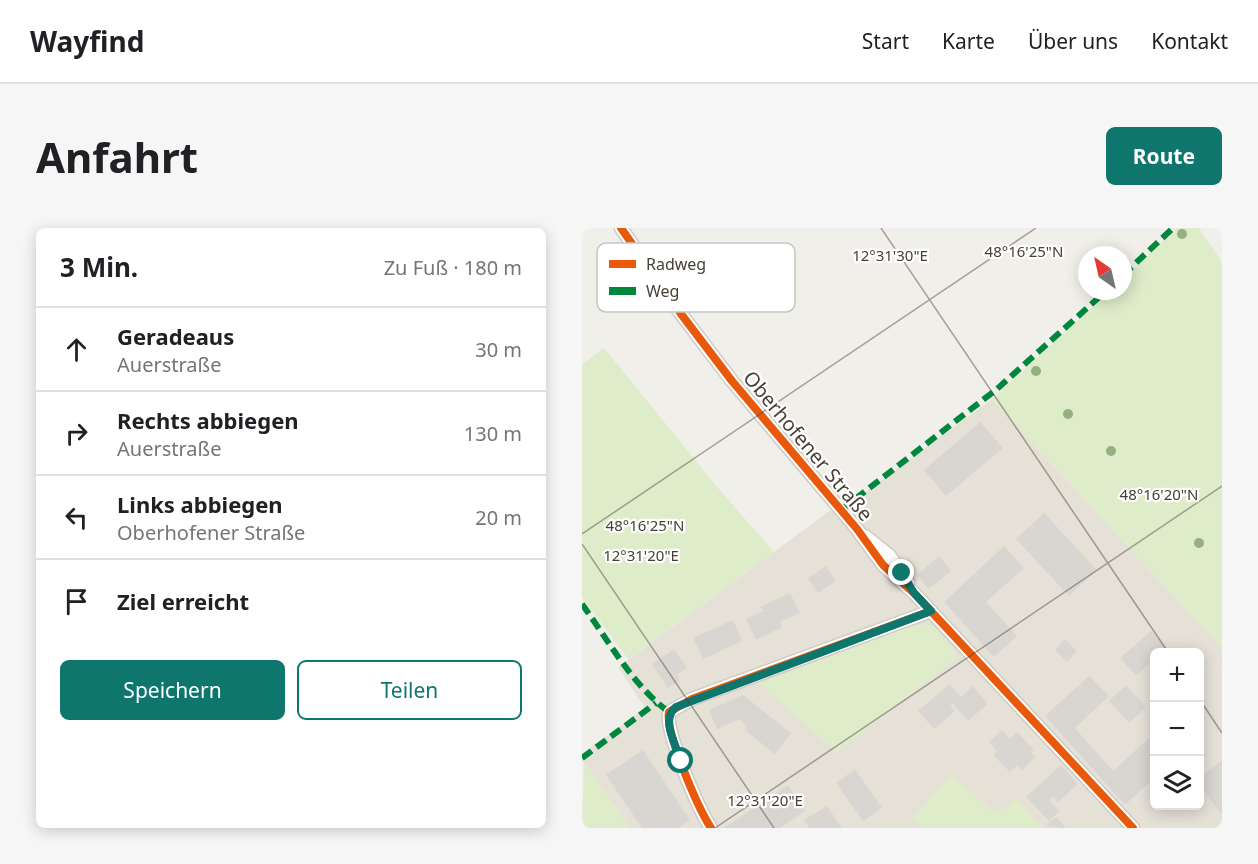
<!DOCTYPE html>
<html lang="de">
<head>
<meta charset="utf-8">
<style>
	body { margin:0; font-family:"Noto Sans",sans-serif; background:#f6f6f6; color:#202124 }
	.controls { position:absolute; right:18px; bottom:18px; display:grid; overflow:hidden; border-radius:9px; box-shadow:0 3px 15px #0003 }
	.controls button { width:54px; height:54px; display:grid; place-items:center; padding:0; border:0; border-bottom:2px solid #e0e0e0; background:#fff; color:#202124; font:30px sans-serif }
	.compass { position:absolute; left:496px; top:18px; width:54px; height:54px; border-radius:50%; background:#fff; box-shadow:0 3px 15px #0003; rotate:326deg }
	.stop { position:absolute; width:18px; height:18px; margin:-14px; border:4px solid #0f766e; border-radius:50%; background:#fff }
	.stop.end { background:#0f766e; border-color:#fff; box-shadow:0 2px 6px #0008 }
	.list { margin:0; padding:0; list-style:none }
	h2 { display:flex; justify-content:space-between; align-items:center; height:78px; margin:0; padding:0 24px; font-size:26px }
	h2 small { font-size:20px; font-weight:400; color:#757577 }
	.list li { display:grid; grid-template-columns:39px 1fr auto; gap:18px; align-items:center; box-sizing:border-box; height:84px; padding:0 24px; border-top:2px solid #e0e0e0 }
	.list b { display:block; font-size:22px; white-space:nowrap }
	.list p { margin:0; font-size:20px; white-space:nowrap; color:#757577 }
	.list em { font-size:20px; font-style:normal; color:#757577 }
	.actions { display:flex; gap:12px; padding:18px 24px }
	.actions a { flex:1; padding:14px 0; border:2px solid #0f766e; border-radius:9px; text-align:center; font-size:21px; color:#0f766e }
	.actions .main { background:#0f766e; color:#fff }
	.icon { flex:none; width:33px; height:33px; fill:none; stroke:currentColor; stroke-width:2; stroke-linecap:round; stroke-linejoin:round }
	.map { position:relative; flex:none; width:640px; height:600px; overflow:hidden; border-radius:9px }
	header { display:flex; align-items:center; gap:36px; box-sizing:border-box; height:84px; padding:0 30px; background:#fff; border-bottom:2px solid #e0e0e0 }
	header strong { font-size:28px }
	nav { display:flex; gap:33px; margin-inline-start:auto; font-size:21px }
	.intro { display:flex; align-items:center; justify-content:space-between; box-sizing:border-box; height:144px; padding:0 36px }
	h1 { margin:0; font-size:42px }
	.button { padding:15px 27px; border-radius:9px; background:#0f766e; color:#fff; font-size:21px; font-weight:700 }
	main { display:flex; gap:36px; padding:0 36px }
	aside { flex:1; background:#fff; border-radius:9px; box-shadow:0 3px 15px #0003 }
	.map>svg:first-child { display:block }
	.residential { fill:#e5e1d7; fill-rule:evenodd }
	.green { fill:#dfecca }
	.building { fill:#d9d6d1 }
	.lines { fill:none; stroke-linecap:round; stroke-linejoin:round }
	.street-casing { stroke:#cecbc6; stroke-width:15 }
	.street { stroke:#fdfdfc; stroke-width:12 }
	.quiet { stroke:#00873e; stroke-width:6; stroke-dasharray:12 6; stroke-linecap:butt }
	.cycleway-casing { stroke:#fff; stroke-width:11 }
	.cycleway { stroke:#e8590c; stroke-width:8 }
	.tree { fill:#95af7f }
	.route { stroke:#0f766e; stroke-width:8 }
	.ticks { fill:none; stroke:#474036; stroke-width:1.5; stroke-opacity:0.45 }
	.labels { text-anchor:middle; stroke-width:4.5; stroke-linejoin:round; paint-order:stroke }
	.street-label { font-size:20px; fill:#474036; stroke:#fff }
	.key { fill:#fff; stroke:#c8c6c3; stroke-width:1.5 }
	.key-label { font-size:16px; fill:#474036 }
	.ticks-label { font-size:15px; text-anchor:middle; fill:#474036; stroke:#fff; stroke-width:4.5; stroke-linejoin:round; paint-order:stroke }
</style>
</head>
<body>
<header>
<strong>Wayfind</strong>
<nav><a>Start</a><a>Karte</a><a>Über uns</a><a>Kontakt</a></nav>
</header>
<div class="intro"><h1>Anfahrt</h1><a class="button">Route</a></div>
<main>
<aside>
<h2>3 Min.<small>Zu Fuß · 180 m</small></h2>
<ul class="list">
<li><svg class="icon" aria-label="ahead" viewBox="0 0 24 24"><path d="M12 20V5M6 11l6-6 6 6"/></svg><div><b>Geradeaus</b><p>Auerstraße</p></div><em>30 m</em></li>
<li><svg class="icon" aria-label="right" viewBox="0 0 24 24"><path d="M7 20v-9h11M14 6l5 5-5 5"/></svg><div><b>Rechts abbiegen</b><p>Auerstraße</p></div><em>130 m</em></li>
<li><svg class="icon" aria-label="left" viewBox="0 0 24 24"><path d="M17 20v-9H6M10 6l-5 5 5 5"/></svg><div><b>Links abbiegen</b><p>Oberhofener Straße</p></div><em>20 m</em></li>
<li><svg class="icon" aria-label="arrive" viewBox="0 0 24 24"><path d="M6 21V4h12l-3 4 3 4H6"/></svg><div><b>Ziel erreicht</b></div></li>
</ul>
<div class="actions"><a class="main">Speichern</a><a>Teilen</a></div>
</aside>
<div class="map">
<svg width="640" height="600" viewBox="0 0 640 600">
	<rect width="100%" height="100%" fill="#f1efea"/>
	<!-- residential -->
	<path class="residential" d="M410 171 640 420V600H48L0 531V526L63 480 36 439 250 281 264 278ZM572 424H618V578H572Z"/>
	<!-- green -->
	<path class="green" d="M595 0H617L640 34V420L410 171 528 63H541V51Z
		M22 120 136 260 192 324 46 431 0 369V137Z
		M330 397H350L377 428 255 524 172 452Z
		M2 534 48 600H0Z
		M370 547 415 586 434 571 460 600H344L329 591Z"/>
	<!-- building -->
	<path class="building" d="M398 194 421 220 364 268 342 242Z
		M462 285 515 342 487 368 434 311Z
		M422 318 442 340 404 374 435 408 412 429 362 374Z
		M357 328 369 343 347 361 335 347Z
		M244 338 254 353 236 365 226 350Z
		M208 365 218 385 198 394 200 399 174 412 164 391 181 383 178 379Z
		M151 392 160 413 121 431 111 410Z
		M569 403 585 421 580 424H572V431L554 448 538 430Z
		M483 411 495 423 485 434 473 422Z
		M92 421 105 440 95 447 98 452 86 460 70 436Z
		M507 448 527 468 493 500 531 543 567 510 572 516V550L543 577 463 488Z
		M368 456 379 469 391 458 406 476 386 493 371 476 368 478 373 483 352 501 336 483Z
		M544 457 564 479 547 495 527 473Z
		M161 467 209 505 193 526 163 502 165 499 158 491 135 501 127 482Z
		M420 502 428 511 435 504 452 522 449 524 453 529 440 542 435 537 428 544 411 527 415 523 407 514Z
		M61 522 108 592 96 600H60L24 547Z
		M640 532V584L638 585 618 557V549Z
		M479 537 496 556 476 574 471 568 467 572 477 583 467 593 444 569Z
		M273 541 300 580 281 593 254 555Z
		M206 557 223 583 198 600H142Z
		M245 578 260 600H227L222 592Z
		M474 589 484 600 463 598Z"/>
	<g class="lines">
		<!-- street casing -->
		<g class="street-casing">
			<path id="street" d="M39 0 99 86 150 153 275 301 301 337 332 365 551 600
				M283 308 307 327 326 354
				M129 600C116 580 83 504 87 484L110 471 349 383"/>
		</g>
		<!-- street -->
		<use href="#street" class="street"/>
		<!-- quiet -->
		<path class="quiet" d="M541 47 591 0
			M259 282 415 161 524 63
			M0 376C26 412 51 458 87 484
			M0 530 74 475"/>
		<!-- cycleway casing -->
		<g class="cycleway-casing">
			<path id="cycleway" d="M39 0 99 86 150 153 275 301 301 337 332 365 551 600
				M129 600C116 580 83 504 87 484L110 471 349 383"/>
		</g>
		<!-- cycleway -->
		<use href="#cycleway" class="cycleway"/>
	</g>
	<!-- trees -->
	<g class="tree">
		<circle cx="600" cy="6" r="5"/>
		<circle cx="454" cy="143" r="5"/>
		<circle cx="486" cy="186" r="5"/>
		<circle cx="529" cy="223" r="5"/>
		<circle cx="617" cy="315" r="5"/>
	</g>
	<g class="lines">
		<!-- route -->
		<path class="route" d="M99 533C94 517 78 491 94 479L349 383 332 365 320 345"/>
	</g>
	<!-- ticks -->
	<path class="ticks" d="M299 0 586 424M0 306 454 0M0 316 192 600M618 472 640 505M133 600 640 258"/>
	<g class="labels">
		<!-- street labels -->
		<g class="street-label">
			<text transform="translate(226 218) rotate(50)" y="7">Oberhofener Straße</text>
		</g>
	</g>
	<!-- legend -->
	<rect x="15" y="15" width="198" height="69" rx="9" class="key"/>
	<rect x="27" y="32" width="27" height="8" fill="#e8590c"/>
	<rect x="27" y="59" width="27" height="8" fill="#00873e"/>
	<g class="key-label">
		<text x="64" y="42">Radweg</text>
		<text x="64" y="69">Weg</text>
	</g>
	<g class="ticks-label">
		<text x="442" y="29">48°16'25"N</text>
		<text x="308" y="33">12°31'30"E</text>
		<text x="577" y="272">48°16'20"N</text>
		<text x="63" y="303">48°16'25"N</text>
		<text x="59" y="333">12°31'20"E</text>
		<text x="183" y="578">12°31'20"E</text>
	</g>
</svg>
<div class="controls">
<button>+</button>
<button>−</button>
<button><svg class="icon" aria-label="layers" viewBox="0 0 24 24"><path d="M12 4l9 5-9 5-9-5zM3 14l9 5 9-5"/></svg></button>
</div>
<svg class="compass" viewBox="-18 -18 36 36"><path d="M0-13l5 13h-10z" fill="#e53935"/><path d="M0 13l5-13h-10z" fill="#757577"/></svg>
<div class="stop" style="left:99px;top:533px"></div>
<div class="stop end" style="left:320px;top:345px"></div>
</div>
</main>
</body>
</html>
